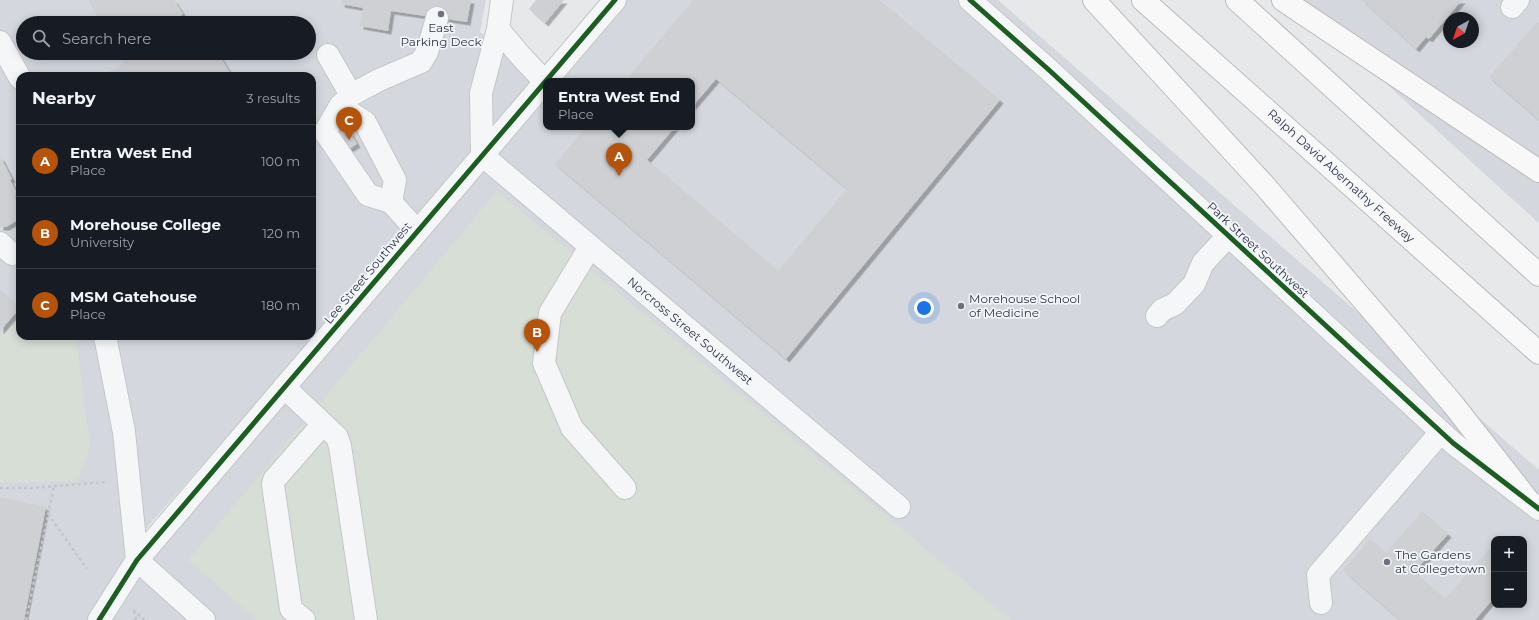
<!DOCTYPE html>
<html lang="en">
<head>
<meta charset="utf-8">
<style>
	body { margin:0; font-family:Montserrat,sans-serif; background:#20242c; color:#f1f3f6 }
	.controls { position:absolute; right:12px; bottom:12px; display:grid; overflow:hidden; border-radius:8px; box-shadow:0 2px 10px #0003 }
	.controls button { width:36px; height:36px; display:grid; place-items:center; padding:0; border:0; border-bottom:1px solid #363941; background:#171b24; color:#f1f3f6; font:20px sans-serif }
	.compass { position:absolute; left:1443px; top:12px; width:36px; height:36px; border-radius:50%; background:#171b24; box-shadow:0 2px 10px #0003; rotate:220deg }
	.you { position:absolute; left:924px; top:308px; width:14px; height:14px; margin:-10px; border:3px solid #fff; border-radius:50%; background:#1a73e8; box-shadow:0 0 0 6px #1a73e833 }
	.badge { display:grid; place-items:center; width:26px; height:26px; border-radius:50%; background:#b45309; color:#fff; font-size:13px; font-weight:700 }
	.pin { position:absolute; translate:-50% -33px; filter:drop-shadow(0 1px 2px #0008) }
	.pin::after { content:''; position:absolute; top:21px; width:14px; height:12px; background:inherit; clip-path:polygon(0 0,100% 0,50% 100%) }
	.popup { position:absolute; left:543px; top:78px; width:152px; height:52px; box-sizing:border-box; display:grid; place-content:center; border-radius:8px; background:#171b24; filter:drop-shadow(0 1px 3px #0005); font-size:13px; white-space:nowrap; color:#9ea1a6 }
	.popup b { font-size:15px; color:#f1f3f6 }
	.popup::after { content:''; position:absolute; left:50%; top:100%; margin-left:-8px; border:8px solid transparent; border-top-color:#171b24 }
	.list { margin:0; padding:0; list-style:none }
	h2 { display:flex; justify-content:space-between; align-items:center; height:52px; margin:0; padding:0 16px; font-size:17px }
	h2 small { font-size:13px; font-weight:400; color:#9ea1a6 }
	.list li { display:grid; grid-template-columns:26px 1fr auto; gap:12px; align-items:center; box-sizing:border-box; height:72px; padding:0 16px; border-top:1px solid #363941 }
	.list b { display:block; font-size:15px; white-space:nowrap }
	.list p { margin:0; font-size:13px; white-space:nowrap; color:#9ea1a6 }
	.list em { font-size:13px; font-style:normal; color:#9ea1a6 }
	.icon { flex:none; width:22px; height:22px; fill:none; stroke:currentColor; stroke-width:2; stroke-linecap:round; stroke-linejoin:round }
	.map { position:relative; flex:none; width:1539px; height:620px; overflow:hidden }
	.search { position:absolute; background:#171b24; box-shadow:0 2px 10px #0003; left:16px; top:16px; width:300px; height:44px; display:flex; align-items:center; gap:10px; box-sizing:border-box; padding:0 14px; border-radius:22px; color:#9ea1a6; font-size:15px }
	.panel { position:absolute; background:#171b24; box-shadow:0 2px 10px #0003; left:16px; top:72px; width:300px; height:268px; border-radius:12px }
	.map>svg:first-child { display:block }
	.built { fill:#d4d7dd; fill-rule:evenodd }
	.green { fill:#d6ded6 }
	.building { fill:#ced0d3; filter:url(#shadow) }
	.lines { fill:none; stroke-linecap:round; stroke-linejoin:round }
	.minor-casing { stroke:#c4c6c8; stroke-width:24 }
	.highway-casing { stroke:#b8bbbf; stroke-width:24 }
	.path { stroke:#c5c6ca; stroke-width:2.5; stroke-dasharray:3 3; stroke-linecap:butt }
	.minor { stroke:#f5f6f7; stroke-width:22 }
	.highway { stroke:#f8f8f8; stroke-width:22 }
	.cycleway-casing { stroke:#f4f6f9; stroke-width:8 }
	.cycleway { stroke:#1b5e20; stroke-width:5 }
	.poi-dot { fill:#6c737f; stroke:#f4f6f9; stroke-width:1.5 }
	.labels { text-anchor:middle; stroke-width:3.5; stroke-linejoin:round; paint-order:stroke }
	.poi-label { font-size:12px; fill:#2b3445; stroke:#f4f6f9; text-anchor:start }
	.street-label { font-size:12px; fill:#2b3445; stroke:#f4f6f9 }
</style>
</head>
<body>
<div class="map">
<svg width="1539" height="620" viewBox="0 0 1539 620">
	<defs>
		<filter id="shadow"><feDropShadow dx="3.5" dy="3.5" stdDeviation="0" flood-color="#0004"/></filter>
	</defs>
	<rect width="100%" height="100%" fill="#e6e8ea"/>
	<!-- built -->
	<path class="built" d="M0 0H486L480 32 541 87 546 81V127H692V81H546L610 0H998L1539 470V620H0V52L20 89V336H102L137 560 476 153 143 532 112 336H312V76H23L0 31ZM23 23H309V53H23ZM1494 539H1524V605H1494Z
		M1295 0H1539V223L1489 178ZM1449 18H1473V42H1449Z"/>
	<!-- green -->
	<path class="green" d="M497 191 1011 620H257L188 560Z
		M20 313V336H76L90 447 79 476 74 481 0 483V334Z"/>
	<!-- building -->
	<path class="building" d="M88 0H174L183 14 179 17 182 23H101Z
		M342 0H471L467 22 391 11 388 31 360 26 363 8 341 4Z
		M536 0H564L545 23 529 9Z
		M693 0H879L1000 100 786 359 555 164 586 127H675L647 160 778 271 847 189 716 79 692 107V81H625Z
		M1362 0H1462L1429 39 1426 37 1416 49Z
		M1537 22 1539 23V120L1489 77Z
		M118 53H218L232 76H106L105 74 124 63Z
		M350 132 357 144 349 149 341 136Z
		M0 156 12 179 10 180 16 191 15 198 20 208 19 215 16 221 6 227H0Z
		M0 290 20 308 0 331Z
		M0 497 46 507 24 620H0Z
		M1422 511 1448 534 1414 572 1445 599 1489 549 1494 553V598L1475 620H1400L1343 570 1370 539 1386 553Z"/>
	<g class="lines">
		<!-- minor casing -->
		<g class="minor-casing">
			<path id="minor" d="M970 0 1049 70 1453 443 1539 509
				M1512 7 1518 0
				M498 29 519 54 545 82
				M0 42 20 78
				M328 55 351 95
				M340 106 365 122 395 180 391 202
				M482 155 899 507
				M482 155 481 93 498 29 502 0
				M417 231 391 202 368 195 325 132 340 106 351 95 379 80 421 62 427 52 437 18
				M0 243 12 254
				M590 247 550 313 544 363 572 428 625 488
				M1157 316 1162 310 1175 304 1194 284 1203 263 1228 236
				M105 336 124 432 137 560
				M284 387 337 437 340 446 366 620
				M137 560 204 620
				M1321 603 1318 575 1441 432
				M99 620 137 560 615 0
				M304 620 291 609 273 485 274 480 323 424"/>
		</g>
		<!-- highway casing -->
		<g class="highway-casing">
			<path id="highway" d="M1094 0 1264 185 1452 403 1527 499
				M1143 0 1539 353
				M1237 0 1539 275
				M1283 0 1539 171"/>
		</g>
		<!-- path -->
		<path class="path" d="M0 488H32L107 482
			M48 514 87 569
			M133 610 145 620
			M134 611 136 620
			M26 620 54 486"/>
		<!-- minor -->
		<use href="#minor" class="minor"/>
		<!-- highway -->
		<use href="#highway" class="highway"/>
		<!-- cycleway casing -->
		<g class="cycleway-casing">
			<path id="cycleway" d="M970 0 1049 70 1453 443 1539 509
				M99 620 137 560 615 0"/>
		</g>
		<!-- cycleway -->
		<use href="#cycleway" class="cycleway"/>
	</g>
	<!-- markers -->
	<g class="poi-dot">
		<circle cx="441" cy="14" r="4"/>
		<circle cx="961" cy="306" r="4"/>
		<circle cx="1387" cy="562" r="4"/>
	</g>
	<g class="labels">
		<!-- poi labels -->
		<g class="poi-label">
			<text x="441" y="32" text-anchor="middle">East<tspan x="441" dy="14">Parking Deck</tspan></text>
			<text x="969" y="303">Morehouse School<tspan x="969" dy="14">of Medicine</tspan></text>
			<text x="1395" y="559">The Gardens<tspan x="1395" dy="14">at Collegetown</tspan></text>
		</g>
		<!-- street labels -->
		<g class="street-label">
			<text transform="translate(1341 176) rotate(42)" y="4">Ralph David Abernathy Freeway</text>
			<text transform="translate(1258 250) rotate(43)" y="4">Park Street Southwest</text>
			<text transform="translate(368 273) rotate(-50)" y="4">Lee Street Southwest</text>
			<text transform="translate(690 331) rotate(40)" y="4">Norcross Street Southwest</text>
		</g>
	</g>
</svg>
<div class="controls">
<button>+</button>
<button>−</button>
</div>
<svg class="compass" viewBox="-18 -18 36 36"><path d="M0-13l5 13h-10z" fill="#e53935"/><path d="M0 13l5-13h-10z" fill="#9ea1a6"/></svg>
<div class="you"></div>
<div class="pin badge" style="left:619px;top:176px">A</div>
<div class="popup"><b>Entra West End</b>Place</div>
<div class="pin badge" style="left:537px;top:352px">B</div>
<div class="pin badge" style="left:349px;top:140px">C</div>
<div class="search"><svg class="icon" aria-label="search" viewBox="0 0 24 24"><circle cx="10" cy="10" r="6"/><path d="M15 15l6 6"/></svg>Search here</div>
<section class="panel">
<h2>Nearby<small>3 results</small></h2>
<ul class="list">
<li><span class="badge">A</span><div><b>Entra West End</b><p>Place</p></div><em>100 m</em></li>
<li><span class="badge">B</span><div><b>Morehouse College</b><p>University</p></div><em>120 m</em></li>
<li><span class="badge">C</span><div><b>MSM Gatehouse</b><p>Place</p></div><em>180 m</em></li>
</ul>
</section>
</div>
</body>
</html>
